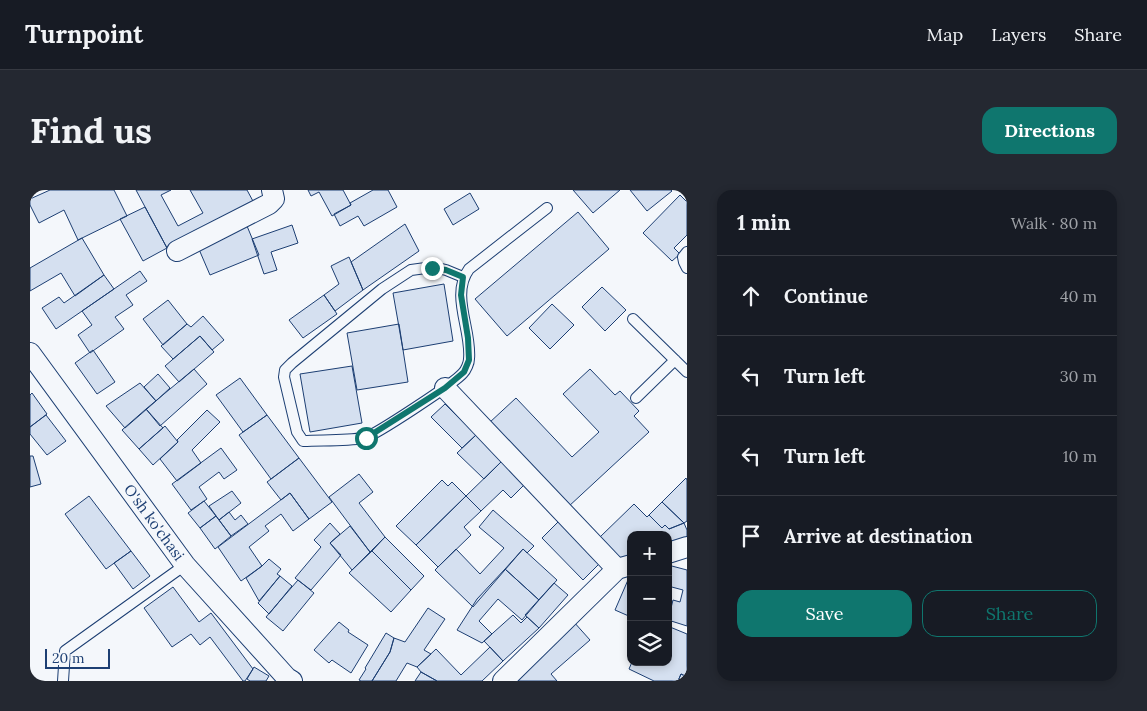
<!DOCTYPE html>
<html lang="en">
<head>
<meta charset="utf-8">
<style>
	body { margin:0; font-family:Lora,serif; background:#242831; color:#f1f3f6 }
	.controls { position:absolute; right:15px; bottom:15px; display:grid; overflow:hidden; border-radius:10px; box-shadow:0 2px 8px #0003 }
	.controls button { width:45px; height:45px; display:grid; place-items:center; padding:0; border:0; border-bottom:1px solid #363941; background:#171b24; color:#f1f3f6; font:25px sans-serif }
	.scale { position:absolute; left:15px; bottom:12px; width:65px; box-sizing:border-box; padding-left:5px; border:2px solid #1d3f73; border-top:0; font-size:14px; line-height:18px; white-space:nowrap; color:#1d3f73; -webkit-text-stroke:4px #f4f7fb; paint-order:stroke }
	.stop { position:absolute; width:15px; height:15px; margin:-11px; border:4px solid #0f766e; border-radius:50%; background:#fff }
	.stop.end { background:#0f766e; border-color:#fff; box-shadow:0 1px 5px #0008 }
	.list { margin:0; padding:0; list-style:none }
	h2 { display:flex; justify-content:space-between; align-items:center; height:65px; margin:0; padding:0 20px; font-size:21px }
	h2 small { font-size:16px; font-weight:400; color:#9ea1a6 }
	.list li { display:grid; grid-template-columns:32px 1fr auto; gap:15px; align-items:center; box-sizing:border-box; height:80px; padding:0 20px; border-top:1px solid #363941 }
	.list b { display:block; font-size:19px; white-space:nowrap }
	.list em { font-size:16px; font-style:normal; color:#9ea1a6 }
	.actions { display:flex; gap:10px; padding:15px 20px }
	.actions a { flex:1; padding:11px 0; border:1px solid #0f766e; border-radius:15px; text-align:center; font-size:18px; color:#0f766e }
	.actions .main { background:#0f766e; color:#fff }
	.icon { flex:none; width:28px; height:28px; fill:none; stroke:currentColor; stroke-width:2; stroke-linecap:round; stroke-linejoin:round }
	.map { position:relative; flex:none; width:657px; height:491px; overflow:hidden; border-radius:15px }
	header { display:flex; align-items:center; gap:30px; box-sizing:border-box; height:70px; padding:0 25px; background:#171b24; border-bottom:1px solid #363941 }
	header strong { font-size:24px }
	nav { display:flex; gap:28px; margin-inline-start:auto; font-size:18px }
	.intro { display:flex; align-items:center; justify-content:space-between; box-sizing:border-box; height:120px; padding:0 30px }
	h1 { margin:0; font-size:35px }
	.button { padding:12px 22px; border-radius:15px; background:#0f766e; color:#fff; font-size:18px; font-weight:700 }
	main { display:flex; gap:30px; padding:0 30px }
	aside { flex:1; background:#171b24; border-radius:15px; box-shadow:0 2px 8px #0003 }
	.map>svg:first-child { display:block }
	.building { fill:#d5e0f0; stroke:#1d3f73 }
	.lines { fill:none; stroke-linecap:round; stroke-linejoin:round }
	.lane-casing { stroke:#1d3f73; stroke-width:12 }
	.street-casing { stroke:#1d3f73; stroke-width:22 }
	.lane { stroke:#f4f7fb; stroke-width:10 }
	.street { stroke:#f4f7fb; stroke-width:20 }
	.route { stroke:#0f766e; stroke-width:6 }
	.labels { text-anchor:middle; stroke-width:4; stroke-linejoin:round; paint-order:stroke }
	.street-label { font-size:15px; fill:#1d3f73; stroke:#f4f7fb }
</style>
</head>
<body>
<header>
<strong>Turnpoint</strong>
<nav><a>Map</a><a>Layers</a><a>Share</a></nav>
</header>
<div class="intro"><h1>Find us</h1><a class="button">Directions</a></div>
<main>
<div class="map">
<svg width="657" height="491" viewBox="0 0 657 491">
	<rect width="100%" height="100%" fill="#f4f7fb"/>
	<!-- building -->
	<path class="building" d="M20 0H84L97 26 48 50 34 20 9 33 0 15V9Z
		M106 0H141L131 5 148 36 173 23 160 0H217L224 13 137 58Z
		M278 0H313L321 15 302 26 289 2 281 6Z
		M343 0H358L367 17 334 36 328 26 310 36 304 24 321 15 320 13Z
		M543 0H590L563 23Z
		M600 0H641L642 1 617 21Z
		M440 3 449 19 423 35 414 19Z
		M650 5 657 12V45L644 58 650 64 642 71 613 43Z
		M115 17 137 58 113 71 90 29Z
		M548 22 579 59 477 146 445 109Z
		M375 34 389 61 333 100 321 72Z
		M262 35 268 53 241 62 247 80 234 84 222 49Z
		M217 36 229 65 180 85 168 57Z
		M52 48 74 85 45 106 31 83 0 101V78Z
		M319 67 333 100 305 121 294 105 309 94 301 76Z
		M110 81 117 91 96 105 103 115 85 127 94 139 60 163 48 145 62 135 52 121Z
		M74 85 84 99 26 139 12 118 29 107 34 113Z
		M414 94 423 151 373 160 363 103Z
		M572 97 596 120 575 141 552 117Z
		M294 105 307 124 273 148 259 130Z
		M138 110 157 134 133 155 113 129Z
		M522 114 544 135 520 159 499 138Z
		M173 126 194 150 182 160 170 146 143 169 131 156 157 134 161 137Z
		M369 134 378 192 327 200 317 143Z
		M170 146 184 162 149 192 135 176Z
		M63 160 85 192 67 204 45 173Z
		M322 176 332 233 280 242 270 184Z
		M164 179 177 194 130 236 116 219Z
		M560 179 585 205 590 201 609 221 604 226 619 242 538 317 459 233 486 208 542 267 569 242 533 204Z
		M128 184 140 198 126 211 114 197Z
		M210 188 237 225 213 242 186 205Z
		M110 193 126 211 95 238 76 216Z
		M2 203 17 224 0 237V205Z
		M415 214 446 245 432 258 401 227Z
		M116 219 133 238 109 259 92 240Z
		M177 220 190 232 162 260 171 273 147 291 130 269 148 252 147 250Z
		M16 225 36 251 17 265 0 244V237Z
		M237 225 269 268 241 289 209 245Z
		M135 236 148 252 123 275 109 259Z
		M446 245 472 271 454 289 427 263Z
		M191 258 207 280 194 289 189 282 169 297 177 309 161 320 142 294Z
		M0 266H3L11 294 0 297Z
		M269 268 302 312 279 329 260 303 251 310 237 292Z
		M472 271 495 294 481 308 473 300 451 321 436 306Z
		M329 284 343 302 329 313 355 347 340 362 299 307Z
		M656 288 657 290V331L654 333 632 312Z
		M412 290 418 296 422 292 436 306 386 355 366 336Z
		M202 301 211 313 189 330 179 316Z
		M260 303 279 329 263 341 251 324 235 336 239 341 219 357 232 376 211 391 188 357Z
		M59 306 101 361 76 379 35 324Z
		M436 306 451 321 434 337 441 345 408 377 386 355Z
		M174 311 186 326 170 338 158 323Z
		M632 312 654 333 639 339 635 335 632 338 619 325Z
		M604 314 617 327 619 325 632 338 635 335 639 339 654 333 657 340V349L638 356V345H601V370L591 373 570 347Z
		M463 320 504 356 497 363 493 359 443 417 405 380 426 359 450 384 474 358 449 337Z
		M199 322 205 330 211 325 218 334 201 346 189 330Z
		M186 326 201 346 185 359 170 338Z
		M529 331 570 373 553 390 512 348Z
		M300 333 310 344 300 353 311 365 281 400 265 388 291 357 284 350Z
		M320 336 340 362 322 380 300 353Z
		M355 347 394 386 381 400 342 361Z
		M493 359 527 390 509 410 475 379Z
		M101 361 120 386 103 399 84 373Z
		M342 361 381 400 361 422 319 383Z
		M239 369 251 379 247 384 250 386 229 411 216 388 232 376Z
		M638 375 657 380V436L638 430 643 410 650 412 653 400 638 396Z
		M475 379 509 410 492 430 468 409 449 431 462 444 452 453 427 440 447 409Z
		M601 383V427L585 420Z
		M250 386 262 396 239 424 228 413Z
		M268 390 284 403 253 441 236 427Z
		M524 393 538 405 509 438 495 425Z
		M143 397 169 432 181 423 223 479 215 491H213L180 447 170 455 161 444 142 457 114 418Z
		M398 418 415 429 394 460 401 464 387 477 377 473 366 491H342L360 462 364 448 375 452Z
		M483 425 491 433 497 427 509 438 473 471 454 451Z
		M543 431 560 450 521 484 527 491H488L483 485Z
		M309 432 319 440 318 442 338 455 321 483 302 470 299 473 284 460Z
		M638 432 641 434 640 437 657 444V481L655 486 651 484 648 491H624L599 479 602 472H615L622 475 623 472H638Z
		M356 443 364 448 360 462 342 491H331L329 490 336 479 335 478Z
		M460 457 473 471 452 491H407L391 482 387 477 406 459 431 485Z
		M224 477 239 486 236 491H220L217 489Z
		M391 482 407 491H385Z
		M651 484 657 487V491H648Z"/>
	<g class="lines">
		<!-- lane casing -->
		<g class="lane-casing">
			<path id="lane" d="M657 62 653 67 654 72 657 78
				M433 87 416 80 403 77 381 80 352 99 262 173 255 180 254 187 267 242 273 251C293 250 315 251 334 248 344 246 426 192 433 183 436 180 439 173 439 169 442 140 420 105 439 79L517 18
				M603 129 657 182
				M606 208 645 170
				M33 491 35 461 155 375"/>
		</g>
		<!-- street casing -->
		<g class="street-casing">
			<g id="street">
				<path d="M147 61 239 14 244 9 242 0"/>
				<path id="s1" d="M0 163 155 375 257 488 262 491"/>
				<path d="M415 198 587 379"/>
				<path d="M638 363 657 357"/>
				<path d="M473 491 587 379 601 375"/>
			</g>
		</g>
		<!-- lane -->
		<use href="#lane" class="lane"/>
		<!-- street -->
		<use href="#street" class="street"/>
	</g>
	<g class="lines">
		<!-- route -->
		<path class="route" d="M336 248 415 198 434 182 439 170 438 148 431 105 433 87 416 80 402 78"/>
	</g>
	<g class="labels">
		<!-- street labels -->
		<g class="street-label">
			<text dy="5" stroke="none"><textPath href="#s1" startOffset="210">O'sh ko'chasi</textPath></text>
		</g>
	</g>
</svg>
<div class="controls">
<button>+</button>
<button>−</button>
<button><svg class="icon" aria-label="layers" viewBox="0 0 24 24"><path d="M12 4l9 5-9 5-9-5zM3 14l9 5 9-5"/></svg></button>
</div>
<div class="scale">20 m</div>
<div class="stop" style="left:336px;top:248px"></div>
<div class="stop end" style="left:402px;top:78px"></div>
</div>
<aside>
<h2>1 min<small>Walk · 80 m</small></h2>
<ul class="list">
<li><svg class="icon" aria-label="ahead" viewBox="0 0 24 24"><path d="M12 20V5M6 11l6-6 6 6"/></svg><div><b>Continue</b></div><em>40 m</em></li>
<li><svg class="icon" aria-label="left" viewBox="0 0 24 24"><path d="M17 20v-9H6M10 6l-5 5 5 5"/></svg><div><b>Turn left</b></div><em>30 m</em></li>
<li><svg class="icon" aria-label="left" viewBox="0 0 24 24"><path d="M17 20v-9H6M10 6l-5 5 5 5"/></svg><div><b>Turn left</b></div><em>10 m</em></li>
<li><svg class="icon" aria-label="arrive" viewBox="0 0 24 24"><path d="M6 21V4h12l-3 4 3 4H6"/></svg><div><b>Arrive at destination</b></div></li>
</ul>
<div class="actions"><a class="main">Save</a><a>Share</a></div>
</aside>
</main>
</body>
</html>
